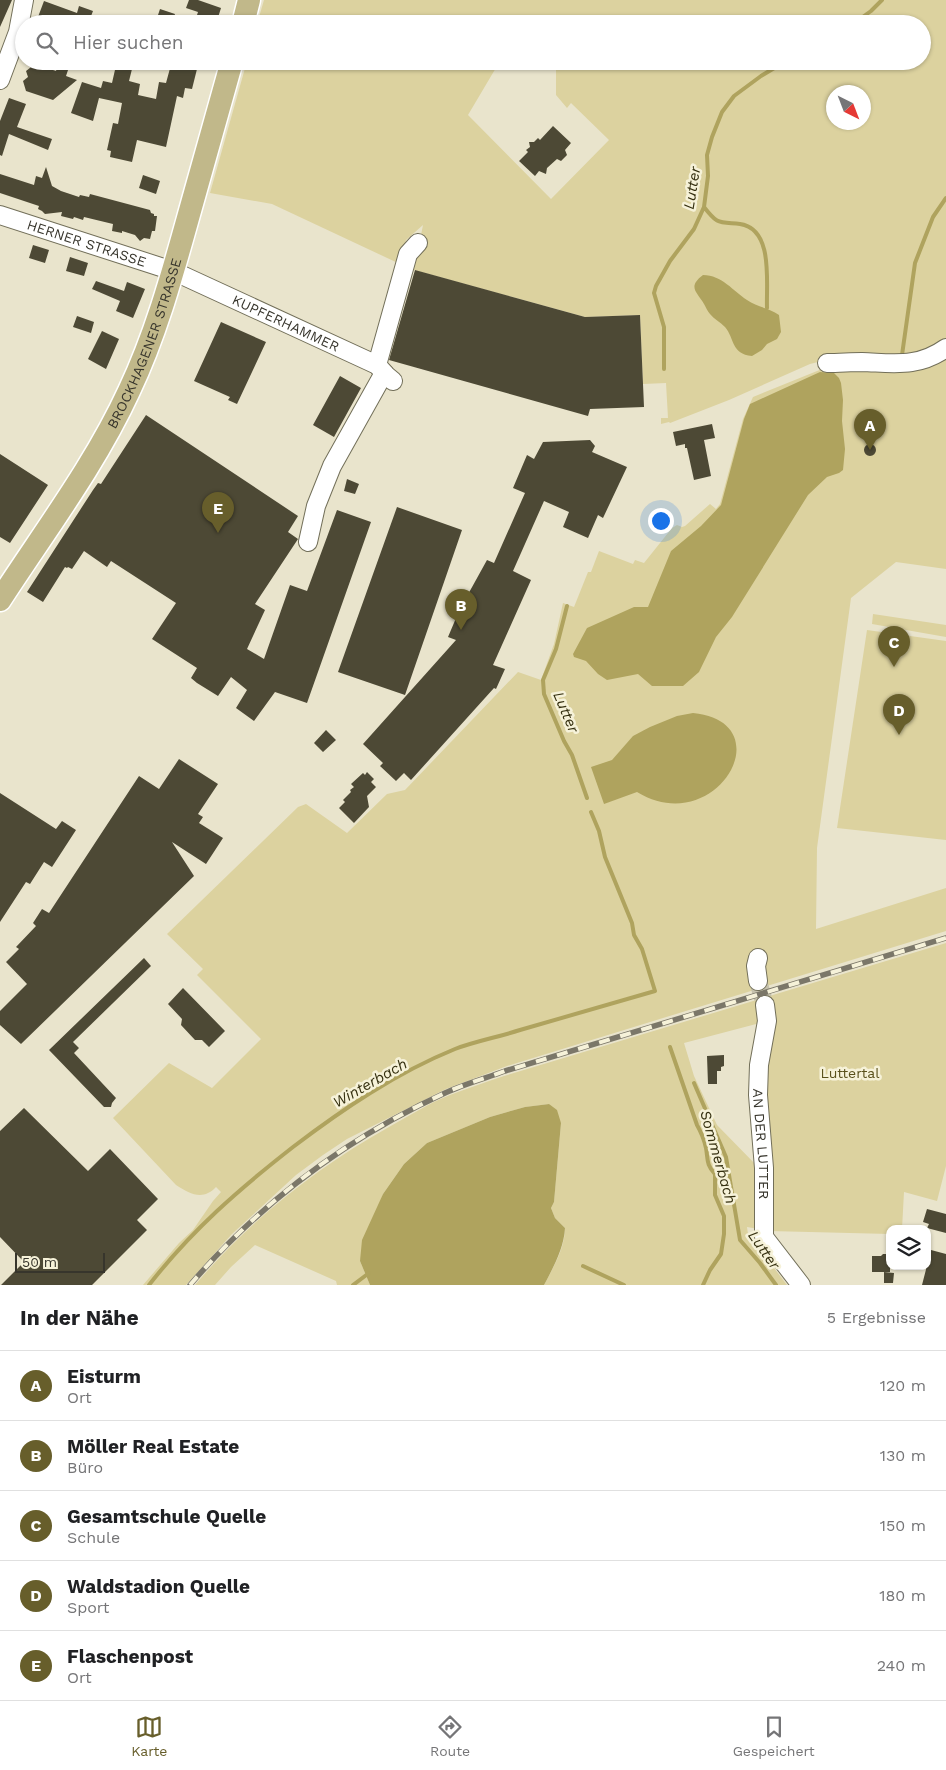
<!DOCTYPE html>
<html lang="de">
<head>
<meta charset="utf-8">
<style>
	body { margin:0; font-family:"Work Sans",sans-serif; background:#f2f2f2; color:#202124 }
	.controls { position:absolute; right:15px; bottom:15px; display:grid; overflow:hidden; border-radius:10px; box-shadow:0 1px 4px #0004 }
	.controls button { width:45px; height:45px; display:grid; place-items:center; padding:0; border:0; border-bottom:1px solid #e0e0e0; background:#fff; color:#202124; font:25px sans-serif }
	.compass { position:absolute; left:826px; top:85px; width:45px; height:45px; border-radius:50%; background:#fff; box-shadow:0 1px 4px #0004; rotate:138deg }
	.scale { position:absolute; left:15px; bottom:12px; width:90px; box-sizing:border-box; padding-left:5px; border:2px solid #37352c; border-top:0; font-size:14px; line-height:18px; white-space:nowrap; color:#37352c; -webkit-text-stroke:4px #f6f2d9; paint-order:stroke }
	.you { position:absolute; left:660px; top:520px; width:18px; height:18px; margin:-12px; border:4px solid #fff; border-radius:50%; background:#1a73e8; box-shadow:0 0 0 8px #1a73e833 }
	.badge { display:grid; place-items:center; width:32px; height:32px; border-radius:50%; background:#675e2b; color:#fff; font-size:16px; font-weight:700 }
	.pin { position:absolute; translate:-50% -41px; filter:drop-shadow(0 1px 2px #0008) }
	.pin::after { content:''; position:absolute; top:26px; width:18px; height:15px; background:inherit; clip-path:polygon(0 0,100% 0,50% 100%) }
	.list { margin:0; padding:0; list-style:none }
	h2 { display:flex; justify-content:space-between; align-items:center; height:65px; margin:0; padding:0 20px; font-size:21px }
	h2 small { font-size:16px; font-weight:400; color:#757577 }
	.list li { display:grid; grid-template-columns:32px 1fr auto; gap:15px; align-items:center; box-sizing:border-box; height:70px; padding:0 20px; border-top:1px solid #e0e0e0 }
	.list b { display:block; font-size:19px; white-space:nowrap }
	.list p { margin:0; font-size:16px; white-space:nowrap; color:#757577 }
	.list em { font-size:16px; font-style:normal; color:#757577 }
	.icon { flex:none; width:28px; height:28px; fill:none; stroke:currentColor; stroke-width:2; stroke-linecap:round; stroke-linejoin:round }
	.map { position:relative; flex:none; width:946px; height:1285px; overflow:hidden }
	.search { position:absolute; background:#fff; box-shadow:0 1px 4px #0004; left:15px; right:15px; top:15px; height:55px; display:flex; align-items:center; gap:12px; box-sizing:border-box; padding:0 18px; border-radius:28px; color:#757577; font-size:19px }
	.sheet { height:415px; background:#fff }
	nav { display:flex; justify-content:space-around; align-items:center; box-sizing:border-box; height:70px; border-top:1px solid #e0e0e0; background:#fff; font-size:14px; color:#757577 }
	nav a { display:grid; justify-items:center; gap:2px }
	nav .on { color:#675e2b }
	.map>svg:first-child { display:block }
	.green { fill:#dcd29f; fill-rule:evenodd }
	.water { fill:#afa35e }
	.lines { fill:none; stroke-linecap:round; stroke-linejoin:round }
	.stream { stroke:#afa35e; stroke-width:4 }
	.building { fill:#4d4935 }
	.minor-tunnel { stroke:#c5c1ac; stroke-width:18; stroke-dasharray:18 9; stroke-linecap:butt }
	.minor-casing { stroke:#726f59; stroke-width:20 }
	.major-casing { stroke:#fff; stroke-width:25 }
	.minor { stroke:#fff; stroke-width:18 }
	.major { stroke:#c1b88a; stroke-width:22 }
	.rail-casing { stroke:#7b7769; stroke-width:5.5 }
	.rail { stroke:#f6f2d9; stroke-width:4; stroke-dasharray:11; stroke-linecap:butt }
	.labels { text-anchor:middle; stroke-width:5; stroke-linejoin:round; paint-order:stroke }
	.street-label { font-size:14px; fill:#37352c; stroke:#f6f2d9 }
	.park-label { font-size:14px; fill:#5a511c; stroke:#f6f2d9 }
	.water-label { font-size:15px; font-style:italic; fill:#342f0f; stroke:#f6f2d9 }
</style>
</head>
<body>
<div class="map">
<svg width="946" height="1285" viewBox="0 0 946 1285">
	<rect width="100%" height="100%" fill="#e9e4cc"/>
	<!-- green -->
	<path class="green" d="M264 0H946V569L896 562 851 598 817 848 816 929 946 888V931L507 1066 446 1089 347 1139 323 1155 296 1175 232 1234 186 1285H143L179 1243 193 1230 213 1201 221 1192 216 1187C203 1201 190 1194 176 1185L113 1118 169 1063 212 1088 261 1039 197 975 203 969 167 934 298 807 306 804 347 833 387 794 405 790 518 672 541 680 554 644 563 603 574 607 588 572H591L599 551 633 564 635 560 644 563 672 528 677 525 682 527 685 526 710 504 716 509 720 504 743 419 753 397 827 367 826 360 810 364 729 400 670 423 669 422 661 424V418H668L666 383 643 384 640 315 585 317 414 270 423 225 406 240 400 264 272 204 210 193 247 61H500L468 115 551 199 609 140 571 103 567 108 556 95V61H922V24H257ZM834 92H864V122H834Z
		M873 614 946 625V637L872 624Z
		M867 630 946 641V840L837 828Z
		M946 943V1166L937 1201 904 1192 902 1229H890V1234L769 1231 747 1227 748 1234 787 1285H544C553 1268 565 1248 565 1228L555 1218 551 1208 554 1202 561 1123 549 1104 525 1107 490 1117 427 1143 404 1164 383 1194 360 1261 370 1285H337L336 1281 255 1245 231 1267 215 1285H195C250 1220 316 1168 389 1127 409 1116 429 1103 450 1095 468 1088 486 1082 504 1076ZM760 1023 759 1168 717 1125 694 1076 684 1043Z"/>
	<!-- water -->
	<path class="water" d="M703 275C722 275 733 291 747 300 757 307 769 308 779 315L781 332 777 339 767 344 762 350 752 356C731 354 735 339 725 327 720 322 714 319 710 314 707 311 706 307 704 304 697 292 687 287 703 275Z
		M820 372 834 373 839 378 841 383 843 400 842 421 845 449 843 470 839 473 827 477 808 495 732 617 716 637 699 672 683 686H652L638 674 607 680 598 674 586 661 574 657 573 654 587 628 634 607H648L671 551 701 526 721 505 744 419 750 404Z
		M693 713C784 722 716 840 637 792L604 804 591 767 612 760 633 736 650 727 677 716Z
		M549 1104 557 1110 561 1123 554 1202 551 1208 555 1218 565 1228C564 1248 553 1268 544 1285H370L360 1261 362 1240 383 1194 404 1164 427 1143 490 1117 525 1107Z"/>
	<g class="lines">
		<!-- stream -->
		<path class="stream" d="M853 24 871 11 882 0
			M704 207C718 225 718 222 740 224 774 229 766 283 767 308
			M902 355 915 263 933 217 946 198
			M664 369V327L654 293 656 286 670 261 694 229 704 207 708 176 707 155 712 137 722 112 734 96 761 76 786 61
			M567 606 556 649 543 680 544 694 564 741 572 755 587 798
			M670 1047 697 1125C701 1132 704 1139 706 1148 708 1159 706 1165 715 1174V1195L724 1216V1234L721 1254 710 1270 703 1285
			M694 1083 726 1157 740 1240 760 1263 776 1285
			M583 1266 624 1285
			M149 1285C192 1230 238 1190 293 1147 343 1109 396 1073 455 1049 476 1041 499 1037 520 1030 565 1017 610 1004 655 991L642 949 634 935 632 923 605 857 599 831 591 812
			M353 1285 369 1273"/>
	</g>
	<!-- building -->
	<path class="building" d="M0 0H12L0 27Z
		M189 0H198L221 8 216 24H194L198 12 186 8Z
		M44 1 77 13 79 6 93 11 88 24H46L47 20 38 17Z
		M160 9 175 14 172 24H155Z
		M59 61H71L66 76 77 80 53 100 26 91 23 81 28 77 26 71 35 64 56 71Z
		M117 61H134L129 81 140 84 138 95 156 99 159 82 166 83 172 61H199L192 89 185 88 183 98 177 96 166 147 137 140 132 162 110 157 111 151 107 150 113 123 118 124 122 103 99 98 93 121 71 113 82 82 101 88 103 81 112 83Z
		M9 98 26 104 17 127 52 139 48 150 9 134 2 156 0 155V121Z
		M553 126 571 143 565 150 567 155 561 161 557 159 547 168 546 174 539 171 535 176 519 161 528 152 526 150 530 147 529 142H534L538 138 540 140Z
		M46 167 52 186 61 191 79 197 80 195 89 197 90 194 150 210 151 213 154 214V216H157L155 231H152L150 239 144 238 140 241 135 235 122 231V233L112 231 113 224 84 217 83 220 74 217 73 219 61 216 62 212 45 214 42 211 38 209 39 206 0 193V174L34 185 36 176 42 178Z
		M143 175 160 181 156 194 139 188Z
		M33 245 49 250 45 263 29 258Z
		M70 257 88 263 84 276 66 271Z
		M415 270 585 317 640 315 644 407 590 409 588 416 389 360Z
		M96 281 124 291 127 282 145 289 133 318 116 311 120 301 92 289Z
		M77 316 94 322 91 333 73 327Z
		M221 322 266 342 237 404 228 400 230 397 194 381Z
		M102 331 119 339 106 369 88 359Z
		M340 376 361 388 334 437 313 425Z
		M146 415 298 516 288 532 298 539 255 604 265 610 247 649 264 659 290 585 307 591 337 510 371 522 307 703 275 692 254 721 236 708 247 690 231 677 218 696 197 683 191 678 197 668 152 639 176 603 111 561 107 567 84 551 72 569 68 567 67 568 65 567 43 602 27 592 93 490 98 483 101 484Z
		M712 424 715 438 704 440 711 476 694 480 687 448H685V444L676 446 673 432Z
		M590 440 595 446 592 452 627 467 603 518 598 515 588 538 563 527 569 512 544 501 513 571 531 580 493 665 505 669 496 689 494 688 411 780 404 773 396 781 380 766 383 763 363 744 456 640 448 637 465 597 466 598 487 560 494 563 525 493 513 488 527 455 534 459 543 442Z
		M864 450a6 6 0 1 1 12 0a6 6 0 1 1-12 0Z
		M0 454 48 485 10 543 0 537Z
		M347 479 359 484 355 494 344 491Z
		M397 507 462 530 405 695 338 672Z
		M326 730 336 740 323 752 314 743Z
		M179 759 218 784 198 814 203 817 199 823 223 838 206 864 172 842 194 876 21 1044 0 1025V1011L27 984 6 962 19 949 16 947 36 926 33 923 42 909 49 913 139 776 159 789Z
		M367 772 374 779 371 782 376 787 367 796 369 807 354 823 339 808 345 802 343 800 351 792 350 790 354 787 351 784 363 773 365 775Z
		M0 793 56 829 62 821 76 830 52 867 44 862 30 884 26 882 0 922Z
		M144 958 151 966 73 1042 79 1048 74 1053 116 1098 112 1103 111 1107H104L49 1050Z
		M183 988 225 1031 209 1047 202 1040H195L181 1025 182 1019 168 1004Z
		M724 1055V1066L721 1067V1071H717V1084H708L707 1056Z
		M24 1108 88 1171 110 1149 158 1199 137 1220 147 1230 92 1285H1L24 1262 0 1237V1131Z
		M927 1209 946 1214V1233L927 1228 929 1224 923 1222Z
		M931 1250 946 1254V1285H922Z
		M883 1254H890V1272H872V1256H881Z
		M884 1272 894 1273 893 1283H884Z"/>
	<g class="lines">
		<!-- minor-tunnel -->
		<path class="minor-tunnel" d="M758 981 765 1005"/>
		<!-- minor casing -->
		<g class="minor-casing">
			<g id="minor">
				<path d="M0 80 18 32 24 0"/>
				<path id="s1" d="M0 215 173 271 377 365 387 376 393 381"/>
				<path d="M827 363C839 363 851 362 862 362 894 363 918 368 946 348"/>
				<path d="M377 365 408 254 418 243"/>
				<path d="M308 542 316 506 332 466 384 373"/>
				<path d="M758 958 756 966 758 981"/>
				<path id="s2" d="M765 1005 767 1021 759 1065 758 1095 764 1168V1237L801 1285"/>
			</g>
		</g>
		<!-- major casing -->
		<g class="major-casing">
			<g id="major">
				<path d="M243 24 249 0"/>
				<path id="s3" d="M0 600C44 532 95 465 129 391 159 328 176 260 195 193 207 149 220 105 232 61"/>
			</g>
		</g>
		<!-- minor -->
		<use href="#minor" class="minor"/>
		<!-- major -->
		<use href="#major" class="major"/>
		<!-- rail casing -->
		<g class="rail-casing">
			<path id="rail" d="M190 1285C262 1201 345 1139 445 1093 464 1084 486 1078 505 1071L946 938"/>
		</g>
		<!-- rail -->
		<use href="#rail" class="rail"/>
	</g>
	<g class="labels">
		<!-- street labels -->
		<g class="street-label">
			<text dy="5" stroke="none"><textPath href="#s1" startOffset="91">HERNER STRASSE</textPath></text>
			<text dy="5" stroke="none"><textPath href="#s1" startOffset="306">KUPFERHAMMER</textPath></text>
			<text dy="5" stroke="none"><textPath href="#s3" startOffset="296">BROCKHAGENER STRASSE</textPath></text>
			<text dy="5" stroke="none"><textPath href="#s2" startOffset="140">AN DER LUTTER</textPath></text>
		</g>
		<!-- park labels -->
		<g class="park-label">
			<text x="850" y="1078">Luttertal</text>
		</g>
		<!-- water labels -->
		<g class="water-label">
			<text transform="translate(692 188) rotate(-81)" y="5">Lutter</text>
			<text transform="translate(566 712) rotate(67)" y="5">Lutter</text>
			<text transform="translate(370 1083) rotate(-30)" y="5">Winterbach</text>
			<text transform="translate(718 1157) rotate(74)" y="5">Sommerbach</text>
			<text transform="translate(764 1250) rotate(55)" y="5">Lutter</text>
		</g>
	</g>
</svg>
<div class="controls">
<button><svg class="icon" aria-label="layers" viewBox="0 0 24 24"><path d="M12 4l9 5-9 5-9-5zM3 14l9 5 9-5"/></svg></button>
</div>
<svg class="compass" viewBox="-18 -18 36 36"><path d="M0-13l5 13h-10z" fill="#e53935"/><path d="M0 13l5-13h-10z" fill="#757577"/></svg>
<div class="scale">50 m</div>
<div class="you"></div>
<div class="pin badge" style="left:870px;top:450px">A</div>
<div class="pin badge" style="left:461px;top:630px">B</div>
<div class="pin badge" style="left:894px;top:667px">C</div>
<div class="pin badge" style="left:899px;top:735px">D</div>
<div class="pin badge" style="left:218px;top:533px">E</div>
<div class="search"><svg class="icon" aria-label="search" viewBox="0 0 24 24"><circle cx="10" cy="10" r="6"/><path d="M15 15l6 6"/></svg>Hier suchen</div>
</div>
<section class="sheet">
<h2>In der Nähe<small>5 Ergebnisse</small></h2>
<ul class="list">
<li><span class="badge">A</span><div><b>Eisturm</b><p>Ort</p></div><em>120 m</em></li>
<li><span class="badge">B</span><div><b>Möller Real Estate</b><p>Büro</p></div><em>130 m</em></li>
<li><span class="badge">C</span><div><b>Gesamtschule Quelle</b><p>Schule</p></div><em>150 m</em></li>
<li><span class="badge">D</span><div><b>Waldstadion Quelle</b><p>Sport</p></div><em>180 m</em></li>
<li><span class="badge">E</span><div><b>Flaschenpost</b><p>Ort</p></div><em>240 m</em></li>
</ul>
</section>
<nav>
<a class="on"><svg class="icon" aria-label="map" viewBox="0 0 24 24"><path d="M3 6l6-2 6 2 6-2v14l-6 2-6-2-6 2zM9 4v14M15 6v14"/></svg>Karte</a>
<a><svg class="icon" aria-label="directions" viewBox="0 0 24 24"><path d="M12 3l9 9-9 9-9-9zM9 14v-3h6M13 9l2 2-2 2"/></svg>Route</a>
<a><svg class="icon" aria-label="saved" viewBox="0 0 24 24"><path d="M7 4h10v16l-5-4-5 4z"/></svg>Gespeichert</a>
</nav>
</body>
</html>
